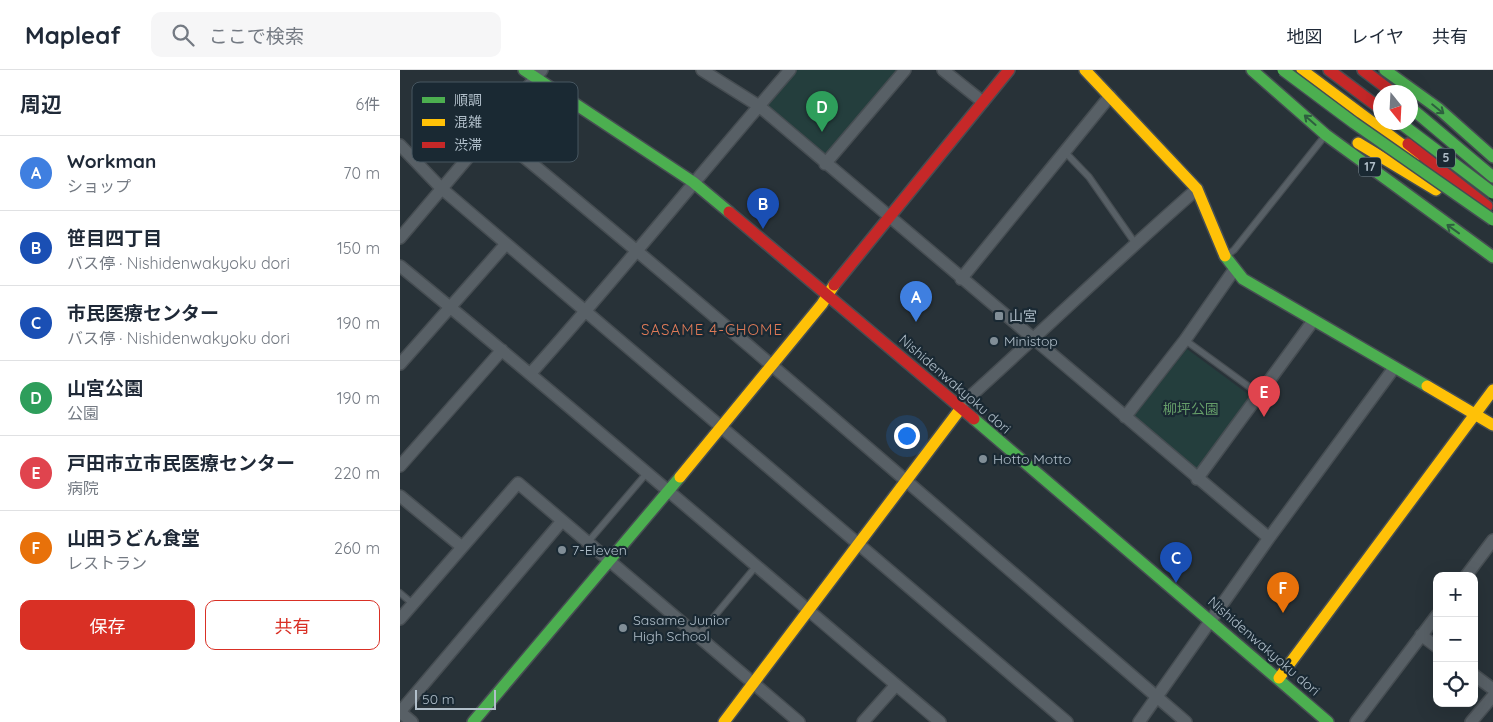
<!DOCTYPE html>
<html lang="ja">
<head>
<meta charset="utf-8">
<style>
	body { margin:0; font-family:Quicksand,"Noto Sans JP",sans-serif; background:#f6f6f7; color:#1f2937 }
	.controls { position:absolute; right:15px; bottom:15px; display:grid; overflow:hidden; border-radius:10px; box-shadow:0 5px 20px #0002 }
	.controls button { width:45px; height:45px; display:grid; place-items:center; padding:0; border:0; border-bottom:1px solid #e0e1e3; background:#fff; color:#1f2937; font:25px sans-serif }
	.compass { position:absolute; left:973px; top:15px; width:45px; height:45px; border-radius:50%; background:#fff; box-shadow:0 5px 20px #0002; rotate:162deg }
	.scale { position:absolute; left:15px; bottom:12px; width:81px; box-sizing:border-box; padding-left:5px; border:2px solid #b1bfca; border-top:0; font-size:14px; line-height:18px; white-space:nowrap; color:#b1bfca; -webkit-text-stroke:4px #1a2933; paint-order:stroke }
	.you { position:absolute; left:506px; top:365px; width:18px; height:18px; margin:-12px; border:4px solid #fff; border-radius:50%; background:#1a73e8; box-shadow:0 0 0 8px #1a73e833 }
	.badge { display:grid; place-items:center; width:32px; height:32px; border-radius:50%; background:#d93025; color:#fff; font-size:16px; font-weight:700 }
	.pin { position:absolute; translate:-50% -41px; filter:drop-shadow(0 1px 2px #0008) }
	.pin::after { content:''; position:absolute; top:26px; width:18px; height:15px; background:inherit; clip-path:polygon(0 0,100% 0,50% 100%) }
	.list { margin:0; padding:0; list-style:none }
	h2 { display:flex; justify-content:space-between; align-items:center; height:65px; margin:0; padding:0 20px; font-size:21px }
	h2 small { font-size:16px; font-weight:400; color:#747a83 }
	.list li { display:grid; grid-template-columns:32px 1fr auto; gap:15px; align-items:center; box-sizing:border-box; height:75px; padding:0 20px; border-top:1px solid #e0e1e3 }
	.list b { display:block; font-size:19px; white-space:nowrap }
	.list p { margin:0; font-size:16px; white-space:nowrap; color:#747a83 }
	.list em { font-size:16px; font-style:normal; color:#747a83 }
	.actions { display:flex; gap:10px; padding:15px 20px }
	.actions a { flex:1; padding:11px 0; border:1px solid #d93025; border-radius:10px; text-align:center; font-size:18px; color:#d93025 }
	.actions .main { background:#d93025; color:#fff }
	.icon { flex:none; width:28px; height:28px; fill:none; stroke:currentColor; stroke-width:2; stroke-linecap:round; stroke-linejoin:round }
	.map { position:relative; flex:none; width:1093px; height:652px; overflow:hidden }
	header { display:flex; align-items:center; gap:30px; box-sizing:border-box; height:70px; padding:0 25px; background:#fff; border-bottom:1px solid #e0e1e3 }
	header strong { font-size:24px }
	nav { display:flex; gap:28px; margin-inline-start:auto; font-size:18px }
	.search { width:350px; height:45px; background:#f6f6f7; display:flex; align-items:center; gap:12px; box-sizing:border-box; padding:0 18px; border-radius:10px; color:#747a83; font-size:19px }
	main { display:flex }
	aside { flex:1; background:#fff }
	.map>svg:first-child { display:block }
	.green { fill:#243e3d }
	.lines { fill:none; stroke-linecap:round; stroke-linejoin:round }
	.lane-casing { stroke:#464d52; stroke-width:8 }
	.street-casing { stroke:#464d52; stroke-width:14 }
	.fast-casing { stroke:#464d52; stroke-width:14 }
	.slow-casing { stroke:#464d52; stroke-width:14 }
	.jam-casing { stroke:#464d52; stroke-width:14 }
	.lane { stroke:#586066; stroke-width:5.5 }
	.street { stroke:#586066; stroke-width:11 }
	.fast { stroke:#4caf50; stroke-width:11 }
	.slow { stroke:#ffc107; stroke-width:11 }
	.jam { stroke:#c62828; stroke-width:11 }
	.fast-bridge-casing { stroke:#454d53; stroke-width:14; stroke-linecap:butt }
	.fast-bridge { stroke:#4caf50; stroke-width:11 }
	.oneway { stroke:#2e5f3f }
	.poi-dot { fill:#818e97; stroke:#1a2933; stroke-width:2 }
	.labels { text-anchor:middle; stroke-width:4.5; stroke-linejoin:round; paint-order:stroke }
	.shield { fill:#1a2933; stroke:#84929d; stroke-width:1 }
	.shield-label { font-size:12px; font-weight:bold; fill:#b1bfca }
	.poi-label { font-size:14px; fill:#b1bfca; stroke:#1a2933; text-anchor:start }
	.street-label { font-size:14px; fill:#b1bfca; stroke:#1a2933 }
	.park-label { font-size:14px; fill:#659d69; stroke:#1a2933 }
	.neighbourhood-label { font-size:15px; letter-spacing:1px; fill:#de7a57; stroke:#1a2933 }
	.key { fill:#1a2933; stroke:#475660; stroke-width:1 }
	.key-label { font-size:14px; fill:#b1bfca }
</style>
</head>
<body>
<header>
<strong>Mapleaf</strong>
<div class="search"><svg class="icon" aria-label="search" viewBox="0 0 24 24"><circle cx="10" cy="10" r="6"/><path d="M15 15l6 6"/></svg>ここで検索</div>
<nav><a>地図</a><a>レイヤ</a><a>共有</a></nav>
</header>
<main>
<aside>
<h2>周辺<small>6件</small></h2>
<ul class="list">
<li><span class="badge" style="background:#3f7fe0">A</span><div><b>Workman</b><p>ショップ</p></div><em>70 m</em></li>
<li><span class="badge" style="background:#1a4fb4">B</span><div><b>笹目四丁目</b><p>バス停 · Nishidenwakyoku dori</p></div><em>150 m</em></li>
<li><span class="badge" style="background:#1a4fb4">C</span><div><b>市民医療センター</b><p>バス停 · Nishidenwakyoku dori</p></div><em>190 m</em></li>
<li><span class="badge" style="background:#2e9e5b">D</span><div><b>山宮公園</b><p>公園</p></div><em>190 m</em></li>
<li><span class="badge" style="background:#e0444e">E</span><div><b>戸田市立市民医療センター</b><p>病院</p></div><em>220 m</em></li>
<li><span class="badge" style="background:#e8710a">F</span><div><b>山田うどん食堂</b><p>レストラン</p></div><em>260 m</em></li>
</ul>
<div class="actions"><a class="main">保存</a><a>共有</a></div>
</aside>
<div class="map">
<svg width="1093" height="652" viewBox="0 0 1093 652">
	<rect width="100%" height="100%" fill="#283238"/>
	<!-- green -->
	<path class="green" d="M397 0H498L429 85 424 86 369 38 368 33Z
		M787 279 852 327 797 401 733 346Z"/>
	<g class="lines">
		<!-- lane casing -->
		<g class="lane-casing">
			<path id="lane" d="M664 81 689 107 735 173
				M827 185 834 180 924 67
				M785 270 859 324
				M188 472 246 404
				M0 523 13 534
				M298 566 357 495"/>
		</g>
		<!-- street casing -->
		<g class="street-casing">
			<path id="street" d="M302 0 359 36 869 468
				M543 0 583 32
				M91 60C327 253 555 454 786 652
				M0 75 41 118 667 652
				M425 94 505 0
				M0 168 142 0
				M0 196C182 345 360 500 540 652
				M561 209 710 26
				M0 294 106 174
				M131 303C220 204 303 100 390 0
				M561 338 565 331C643 261 718 188 797 119
				M725 347 785 270 834 200
				M0 396 102 280
				M797 409 913 251
				M0 426 62 477
				M1066 506 1093 470
				M0 549 118 413 399 652
				M1021 565 1037 577
				M1074 605 1093 619
				M0 642 162 451
				M0 642 12 652
				M463 652 496 615
				M739 652 869 468 994 298
				M956 652 1037 545
				M1071 652 1093 626"/>
		</g>
		<!-- fast casing -->
		<g class="fast-casing">
			<path id="fast" d="M124 0 293 112 329 142
				M852 0 926 65 1093 187
				M985 0 1039 39 1093 87
				M1011 38 1093 107
				M825 186 843 209 1027 316
				M574 349 928 652
				M73 652 280 407"/>
		</g>
		<!-- slow casing -->
		<g class="slow-casing">
			<path id="slow" d="M685 0 797 119 825 186
				M902 0 1016 85
				M958 73 1036 120
				M1027 316 1093 355
				M280 407 422 234 434 215
				M879 608 1093 320
				M324 652 561 338"/>
		</g>
		<!-- jam casing -->
		<g class="jam-casing">
			<path id="jam" d="M929 0 981 39
				M963 0 992 22
				M1008 74 1087 136
				M329 142 574 349
				M434 215 609 0"/>
		</g>
		<!-- lane -->
		<use href="#lane" class="lane"/>
		<!-- street -->
		<use href="#street" class="street"/>
		<!-- fast -->
		<use href="#fast" class="fast"/>
		<!-- slow -->
		<use href="#slow" class="slow"/>
		<!-- jam -->
		<use href="#jam" class="jam"/>
		<!-- fast-bridge casing -->
		<g class="fast-bridge-casing">
			<path id="fast-bridge" d="M883 0 954 53 1093 150
				M999 52 1093 123"/>
		</g>
		<!-- fast-bridge -->
		<use href="#fast-bridge" class="fast-bridge"/>
	</g>
	<!-- one-way arrows -->
	<defs><path id="oneway-shaft" d="M-6 0H5M1.5-3L5.5 0L1.5 3" fill="none" stroke-width="1.6" stroke-linecap="round" stroke-linejoin="round" transform="scale(1.25)"/></defs>
	<g class="oneway">
		<use href="#oneway-shaft" transform="translate(1038 39) rotate(39)"/>
		<use href="#oneway-shaft" transform="translate(910 50) rotate(-139)"/>
		<use href="#oneway-shaft" transform="translate(1053 159) rotate(-144)"/>
	</g>
	<!-- markers -->
	<g class="poi-dot">
		<rect x="594" y="241" width="10" height="10" rx="2.5"/>
		<circle cx="594" cy="271" r="5"/>
		<circle cx="583" cy="389" r="5"/>
		<circle cx="162" cy="480" r="5"/>
		<circle cx="223" cy="558" r="5"/>
	</g>
	<g class="labels">
		<!-- shield labels -->
		<g class="shield">
			<rect x="1037" y="78.5" width="18" height="19" rx="4"/>
			<rect x="959" y="87.5" width="22" height="19" rx="4"/>
		</g>
		<g class="shield-label">
			<text x="1046" y="92">5</text>
			<text x="970" y="101">17</text>
		</g>
		<!-- poi labels -->
		<g class="poi-label">
			<text x="609" y="251">山宮</text>
			<text x="604" y="276">Ministop</text>
			<text x="593" y="394">Hotto Motto</text>
			<text x="172" y="485">7-Eleven</text>
			<text x="233" y="555">Sasame Junior<tspan x="233" dy="16">High School</tspan></text>
		</g>
		<!-- street labels -->
		<g class="street-label">
			<text transform="translate(555 314) rotate(41)" y="5">Nishidenwakyoku dori</text>
			<text transform="translate(864 576) rotate(41)" y="5">Nishidenwakyoku dori</text>
		</g>
		<!-- park labels -->
		<g class="park-label">
			<text x="791" y="344">柳坪公園</text>
		</g>
		<!-- neighbourhood labels -->
		<g class="neighbourhood-label">
			<text x="312" y="265">SASAME 4-CHOME</text>
		</g>
	</g>
	<!-- legend -->
	<rect x="12" y="12" width="166" height="80" rx="8" class="key"/>
	<rect x="22" y="27" width="23" height="6" fill="#4caf50"/>
	<rect x="22" y="49" width="23" height="7" fill="#ffc107"/>
	<rect x="22" y="72" width="23" height="6" fill="#c62828"/>
	<g class="key-label">
		<text x="54" y="35">順調</text>
		<text x="54" y="57">混雑</text>
		<text x="54" y="80">渋滞</text>
	</g>
</svg>
<div class="controls">
<button>+</button>
<button>−</button>
<button><svg class="icon" aria-label="locate" viewBox="0 0 24 24"><circle cx="12" cy="12" r="6"/><path d="M12 2v4M12 18v4M2 12h4M18 12h4"/></svg></button>
</div>
<svg class="compass" viewBox="-18 -18 36 36"><path d="M0-13l5 13h-10z" fill="#e53935"/><path d="M0 13l5-13h-10z" fill="#747a83"/></svg>
<div class="scale">50 m</div>
<div class="you"></div>
<div class="pin badge" style="left:516px;top:252px;background:#3f7fe0">A</div>
<div class="pin badge" style="left:363px;top:159px;background:#1a4fb4">B</div>
<div class="pin badge" style="left:776px;top:513px;background:#1a4fb4">C</div>
<div class="pin badge" style="left:422px;top:62px;background:#2e9e5b">D</div>
<div class="pin badge" style="left:864px;top:347px;background:#e0444e">E</div>
<div class="pin badge" style="left:883px;top:543px;background:#e8710a">F</div>
</div>
</main>
</body>
</html>
